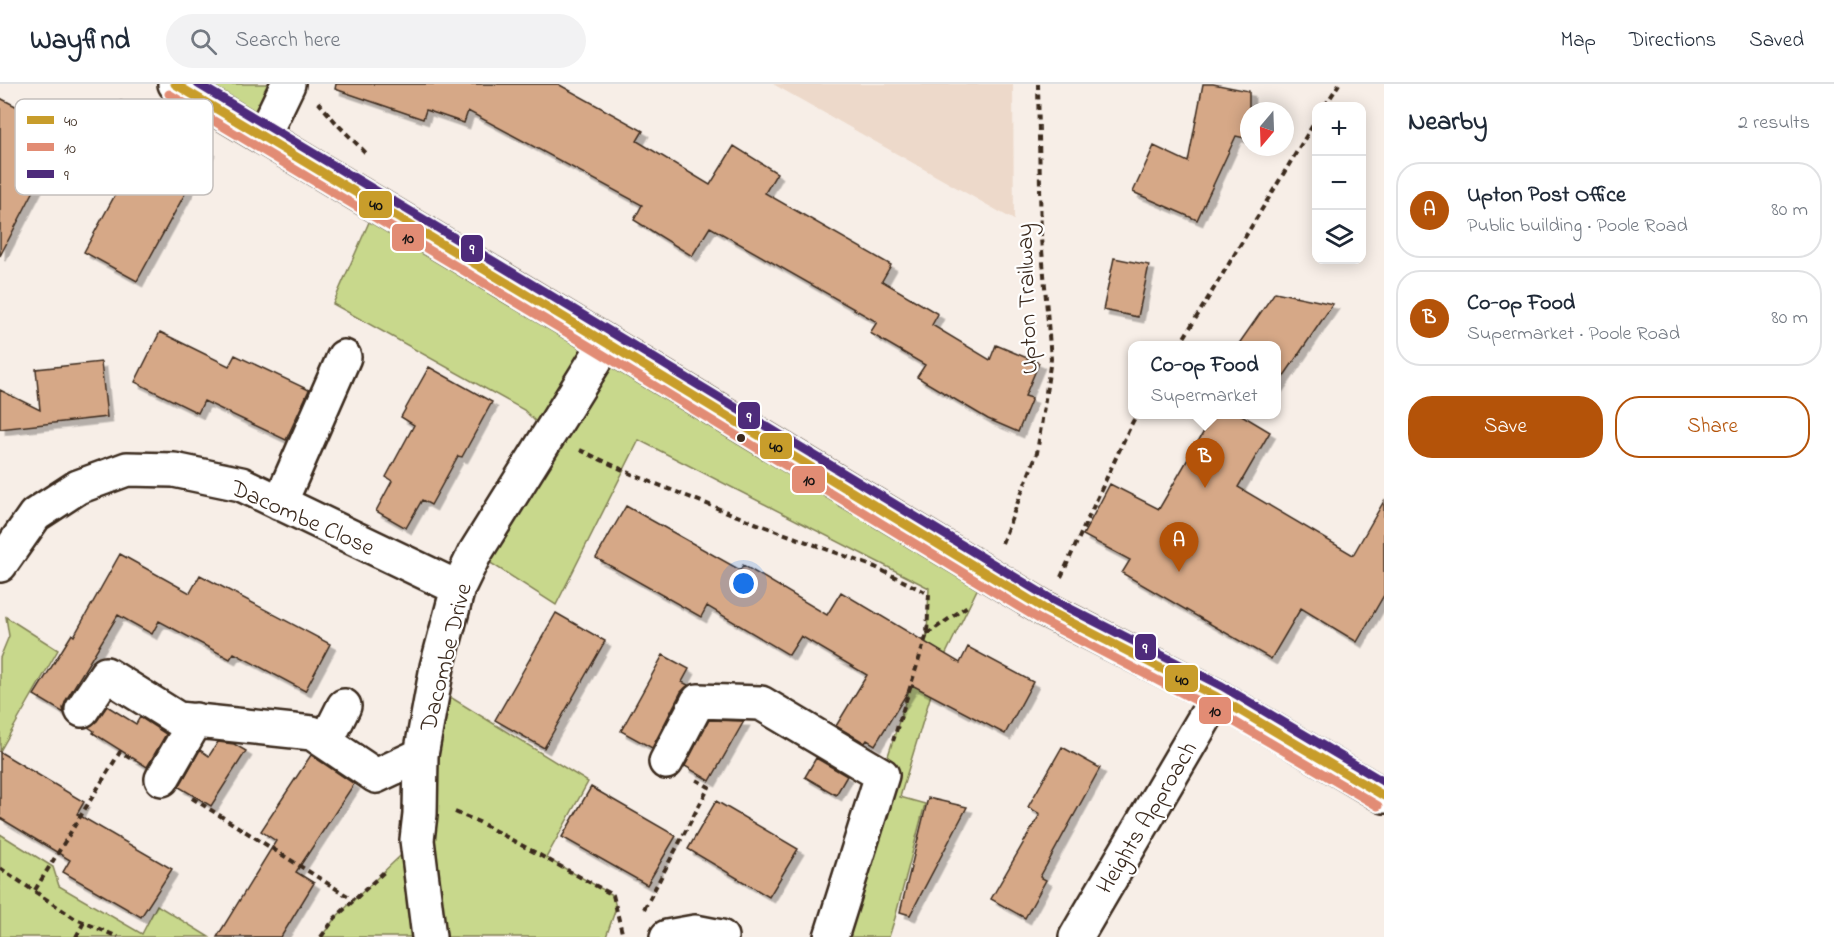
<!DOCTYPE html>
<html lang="en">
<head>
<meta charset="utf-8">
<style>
	body { margin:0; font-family:"Indie Flower",sans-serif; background:#f2f2f3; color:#1f2937 }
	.controls { position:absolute; right:18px; top:18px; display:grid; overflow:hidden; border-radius:12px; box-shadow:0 3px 15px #0003 }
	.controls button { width:54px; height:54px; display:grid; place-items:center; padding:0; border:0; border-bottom:2px solid #e0e1e3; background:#fff; color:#1f2937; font:30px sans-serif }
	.compass { position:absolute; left:1240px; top:18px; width:54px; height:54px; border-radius:50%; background:#fff; box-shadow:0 3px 15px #0003; rotate:199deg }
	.you { position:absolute; left:744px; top:500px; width:21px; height:21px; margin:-15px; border:4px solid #fff; border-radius:50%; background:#1a73e8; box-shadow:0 0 0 9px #1a73e833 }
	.badge { display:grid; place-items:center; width:39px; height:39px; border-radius:50%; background:#b45309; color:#fff; font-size:20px; font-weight:700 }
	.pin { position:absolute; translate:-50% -50px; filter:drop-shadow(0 2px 3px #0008) }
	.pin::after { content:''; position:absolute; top:32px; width:21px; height:18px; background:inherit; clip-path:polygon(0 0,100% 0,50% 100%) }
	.popup { position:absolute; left:1128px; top:257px; width:153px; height:78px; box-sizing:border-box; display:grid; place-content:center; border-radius:12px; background:#fff; filter:drop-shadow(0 2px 4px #0005); font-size:20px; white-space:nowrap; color:#747a83 }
	.popup b { font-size:22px; color:#1f2937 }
	.popup::after { content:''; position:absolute; left:50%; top:100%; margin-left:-12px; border:12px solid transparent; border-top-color:#fff }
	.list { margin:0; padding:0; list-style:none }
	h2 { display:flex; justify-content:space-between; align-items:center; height:78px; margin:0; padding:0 24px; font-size:26px }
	h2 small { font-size:20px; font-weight:400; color:#747a83 }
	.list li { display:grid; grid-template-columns:39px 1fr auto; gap:18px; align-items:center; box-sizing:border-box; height:96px; margin:0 12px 12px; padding:0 12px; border:2px solid #e0e1e3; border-radius:24px }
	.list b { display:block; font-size:22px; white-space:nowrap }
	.list p { margin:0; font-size:20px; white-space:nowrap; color:#747a83 }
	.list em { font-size:20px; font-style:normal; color:#747a83 }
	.actions { display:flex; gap:12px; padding:18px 24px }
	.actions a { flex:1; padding:14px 0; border:2px solid #b45309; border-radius:24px; text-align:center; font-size:21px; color:#b45309 }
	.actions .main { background:#b45309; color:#fff }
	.icon { flex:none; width:33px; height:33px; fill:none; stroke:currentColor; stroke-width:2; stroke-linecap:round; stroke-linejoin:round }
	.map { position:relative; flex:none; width:1384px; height:853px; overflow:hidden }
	header { display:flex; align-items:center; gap:36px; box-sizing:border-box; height:84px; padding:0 30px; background:#fff; border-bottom:2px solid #e0e1e3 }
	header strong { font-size:28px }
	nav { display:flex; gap:33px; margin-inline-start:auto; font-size:21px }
	.search { width:420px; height:54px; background:#f2f2f3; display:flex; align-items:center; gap:15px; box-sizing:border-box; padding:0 21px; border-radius:33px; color:#747a83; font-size:22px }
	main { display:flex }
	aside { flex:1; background:#fff }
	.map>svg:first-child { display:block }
	.built { fill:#edd9ca }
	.green { fill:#c8d88c; stroke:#828155; stroke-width:1.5 }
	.building { fill:#d6a887; stroke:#3b2a1e; stroke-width:1.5; filter:url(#shadow) }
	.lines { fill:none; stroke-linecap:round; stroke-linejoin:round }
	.minor-casing { stroke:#3b2a1e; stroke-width:38 }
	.major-casing { stroke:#3b2a1e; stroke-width:38 }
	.path { stroke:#3b2a1e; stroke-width:4; stroke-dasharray:6 4.5; stroke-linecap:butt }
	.minor { stroke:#fff; stroke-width:33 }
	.major { stroke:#fff; stroke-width:33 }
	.bus-1-casing { stroke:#fff; stroke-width:14 }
	.bus-2-casing { stroke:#fff; stroke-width:14 }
	.bus-3-casing { stroke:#fff; stroke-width:14 }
	.bus-1 { stroke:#c89d2b; stroke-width:9 }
	.bus-2 { stroke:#e28c74; stroke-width:9 }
	.bus-3 { stroke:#4e2b7b; stroke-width:9 }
	.bus-dot { fill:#3b2a1e; stroke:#fff; stroke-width:2 }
	.labels { text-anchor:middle; stroke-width:4.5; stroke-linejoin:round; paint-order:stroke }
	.street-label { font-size:24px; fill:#3b2a1e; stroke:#fff }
	.key { fill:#fff; stroke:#c4bfbc; stroke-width:1.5 }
	.key-label { font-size:16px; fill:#3b2a1e }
	.line-badge { stroke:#fff; stroke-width:2 }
	.badge-label { font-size:16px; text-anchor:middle; font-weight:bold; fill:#fff }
	.pale-badge-label { font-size:16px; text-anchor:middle; font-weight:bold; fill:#111 }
</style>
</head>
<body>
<header>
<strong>Wayfind</strong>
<div class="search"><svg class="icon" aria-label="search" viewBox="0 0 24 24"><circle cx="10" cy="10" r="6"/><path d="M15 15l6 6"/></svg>Search here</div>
<nav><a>Map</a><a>Directions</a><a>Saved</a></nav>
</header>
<main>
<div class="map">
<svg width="1384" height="853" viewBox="0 0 1384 853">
	<defs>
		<filter id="shadow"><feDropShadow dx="5.5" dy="5.5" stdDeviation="0" flood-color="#0004"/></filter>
	</defs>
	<rect width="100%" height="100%" fill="#f7eee7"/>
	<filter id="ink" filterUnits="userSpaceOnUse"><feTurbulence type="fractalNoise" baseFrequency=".0167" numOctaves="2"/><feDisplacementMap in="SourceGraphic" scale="12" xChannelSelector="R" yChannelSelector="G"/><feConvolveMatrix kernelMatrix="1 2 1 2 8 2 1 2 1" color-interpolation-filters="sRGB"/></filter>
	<g filter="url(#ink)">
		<!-- built -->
		<path class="built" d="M773 0H1013L1014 136Z"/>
		<!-- green -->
		<path class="green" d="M175 0H288L263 52Z
			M377 120 985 489 939 584 900 713 925 720 895 834 889 853H830L927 550 929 504 639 356 556 521 475 469 549 351 524 326 333 220Z
			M6 533 58 566 0 667V574L9 552Z
			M434 603 588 698 546 774 613 811 616 824 606 853H321L335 834 417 756Z
			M0 750 53 783 59 802 142 850 157 821 209 853H0Z"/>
		<!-- building -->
		<path class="building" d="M336 0H558L643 47 637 57 710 101 734 62 777 89 765 109 891 181 882 197 938 230 932 241 990 276 996 261 1039 279 1025 312 1032 314 1018 348 988 335 917 293 925 281 870 249 877 238 710 143 692 172 634 136 642 121 468 27 464 39 426 26 423 35 335 5Z
			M1203 0H1213L1249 7V55L1236 52 1197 136 1133 108 1154 62 1188 78Z
			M0 14 95 63 120 16 209 66 137 197 84 168 116 109 51 74 0 172Z
			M1114 174 1149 181 1138 233 1103 226Z
			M1275 208 1333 220 1277 302V261H1238Z
			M160 248 229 282 235 271 309 306 286 356 204 317 198 329 135 298Z
			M101 278 107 333 0 345V306L40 326 36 285Z
			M429 283 492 318 462 373 458 372 431 421 422 416 406 444 376 427 392 397 386 393 414 341 401 333Z
			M1214 330H1240L1270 348 1238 403 1353 471 1384 417V511L1357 558 1301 524 1271 575 1122 489 1130 476 1083 451 1110 400 1159 425Z
			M626 422 740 486 743 481 827 531 841 508 960 579 968 563 1033 598 1005 650 912 601 875 661 867 656 865 659 836 642 867 591 801 552 789 571 707 522 701 533 596 474Z
			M120 470 190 509 200 491 330 560 305 607 234 569 230 575 159 537 152 550 118 531 66 616 63 624 64 629 34 611 72 550 74 552Z
			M556 529 605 557 544 664 495 636Z
			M663 571 689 585 682 598 688 601 681 608 652 664 621 647Z
			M107 622 136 640 140 633 166 650 147 683 93 649 94 647 88 643 97 637Z
			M709 636 744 637 710 697 685 682Z
			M218 658 234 660 246 667 211 722 179 703 200 666 209 672Z
			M1062 663 1100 684 1040 793 1046 796 1025 834 991 815 1040 730 1028 723Z
			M0 668 84 718 77 730 172 785 141 833 63 788 70 776 0 734Z
			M311 671 354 700 296 788 314 799 281 853H217L276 757 261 747Z
			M816 674 847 692 836 711 805 693Z
			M591 703 676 752 647 801 562 753Z
			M928 714 967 723 910 831 900 828Z
			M716 717 798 765 769 813 688 765Z"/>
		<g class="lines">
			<!-- minor casing -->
			<g class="minor-casing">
				<path id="minor" d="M263 52 288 0
					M280 419 344 273
					M0 481 35 431 78 403 127 385 174 386 241 400 458 504
					M82 626 106 590 178 635 312 649 376 692 421 671
					M326 658 344 622
					M666 678 698 617 761 619 882 691 831 853
					M162 695 196 636
					M429 853 417 756 420 730 421 671 437 583 458 504 475 469 606 259
					M667 853 695 848 721 853
					M1076 853 1217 613"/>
			</g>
			<!-- major casing -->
			<g class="major-casing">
				<path id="major" d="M175 0 567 235 1045 525 1217 613 1384 712"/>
			</g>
			<!-- path -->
			<path class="path" d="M318 18 339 42 368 71
				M1325 22 1339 0
				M1179 262 1316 36
				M580 366 636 392 755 439 875 483 929 510 927 550 893 657
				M1002 459 1037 369 1051 275 1041 154 1038 0
				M1061 493 1131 341 1137 330
				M927 550 969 521
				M192 714 354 816
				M455 728 479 738 613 811 623 853
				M0 784 74 834 118 853
				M35 806 120 668 133 676
				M644 825 709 703 695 695
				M76 853 84 838
				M321 853 335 834 385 787"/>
			<!-- minor -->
			<use href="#minor" class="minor"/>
			<!-- major -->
			<use href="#major" class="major"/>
			<!-- bus-1 casing -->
			<g class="bus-1-casing">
				<path id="bus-1" d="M175 0 567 235 1045 525 1217 613 1384 712"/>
			</g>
			<!-- bus-2 casing -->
			<g class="bus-2-casing">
				<path id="bus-2" d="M169 10 561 245 1039 535 1211 624 1378 722"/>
			</g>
			<!-- bus-3 casing -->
			<g class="bus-3-casing">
				<path id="bus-3" d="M198 0 573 225 1051 515 1222 602 1384 698"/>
			</g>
			<!-- bus-1 -->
			<use href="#bus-1" class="bus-1"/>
			<!-- bus-2 -->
			<use href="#bus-2" class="bus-2"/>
			<!-- bus-3 -->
			<use href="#bus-3" class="bus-3"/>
		</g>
	</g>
	<!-- markers -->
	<circle class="bus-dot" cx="741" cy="354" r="5"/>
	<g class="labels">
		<!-- street labels -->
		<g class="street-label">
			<text transform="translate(1026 215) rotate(-92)" y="8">Upton Trailway</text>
			<text transform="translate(303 433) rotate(24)" y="8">Dacombe Close</text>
			<text transform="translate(445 573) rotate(-76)" y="8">Dacombe Drive</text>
			<text transform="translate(1146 733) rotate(-59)" y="8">Heights Approach</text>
		</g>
	</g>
	<!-- legend -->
	<rect x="15" y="15" width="198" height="96" rx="9" class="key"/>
	<rect x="27" y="32" width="27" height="8" fill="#c89d2b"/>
	<rect x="27" y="59" width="27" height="8" fill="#e28c74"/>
	<rect x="27" y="86" width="27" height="8" fill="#4e2b7b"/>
	<g class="key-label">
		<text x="64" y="42">40</text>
		<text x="64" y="69">10</text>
		<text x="64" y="96">9</text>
	</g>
	<g class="line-badge">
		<rect x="358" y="106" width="35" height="29" rx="6" fill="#c89d2b"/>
		<rect x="391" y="139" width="34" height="29" rx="6" fill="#e28c74"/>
		<rect x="460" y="150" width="24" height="29" rx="6" fill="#4e2b7b"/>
		<rect x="737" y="317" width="24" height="29" rx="6" fill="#4e2b7b"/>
		<rect x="759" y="348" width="34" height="28" rx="6" fill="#c89d2b"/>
		<rect x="791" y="381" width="35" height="29" rx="6" fill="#e28c74"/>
		<rect x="1134" y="549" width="23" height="28" rx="6" fill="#4e2b7b"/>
		<rect x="1164" y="580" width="35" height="29" rx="6" fill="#c89d2b"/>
		<rect x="1198" y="612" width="34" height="29" rx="6" fill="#e28c74"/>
	</g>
	<g class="badge-label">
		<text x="472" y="170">9</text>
		<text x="749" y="338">9</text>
		<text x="1145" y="569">9</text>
	</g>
	<g class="pale-badge-label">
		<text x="376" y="126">40</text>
		<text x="408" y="159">10</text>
		<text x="776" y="368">40</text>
		<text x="809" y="401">10</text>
		<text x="1182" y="601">40</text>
		<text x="1215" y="632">10</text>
	</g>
</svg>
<div class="controls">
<button>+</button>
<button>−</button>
<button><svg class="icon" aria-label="layers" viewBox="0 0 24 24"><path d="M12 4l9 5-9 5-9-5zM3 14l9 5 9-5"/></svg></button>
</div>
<svg class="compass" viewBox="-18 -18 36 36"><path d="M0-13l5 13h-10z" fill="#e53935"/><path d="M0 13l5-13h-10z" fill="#747a83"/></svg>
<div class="you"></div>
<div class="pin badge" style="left:1179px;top:488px">A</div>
<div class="pin badge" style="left:1205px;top:404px">B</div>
<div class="popup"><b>Co-op Food</b>Supermarket</div>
</div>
<aside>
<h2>Nearby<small>2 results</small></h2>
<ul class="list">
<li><span class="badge">A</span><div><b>Upton Post Office</b><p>Public building · Poole Road</p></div><em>80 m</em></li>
<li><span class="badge">B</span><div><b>Co-op Food</b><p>Supermarket · Poole Road</p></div><em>80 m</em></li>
</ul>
<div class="actions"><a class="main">Save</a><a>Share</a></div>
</aside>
</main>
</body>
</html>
